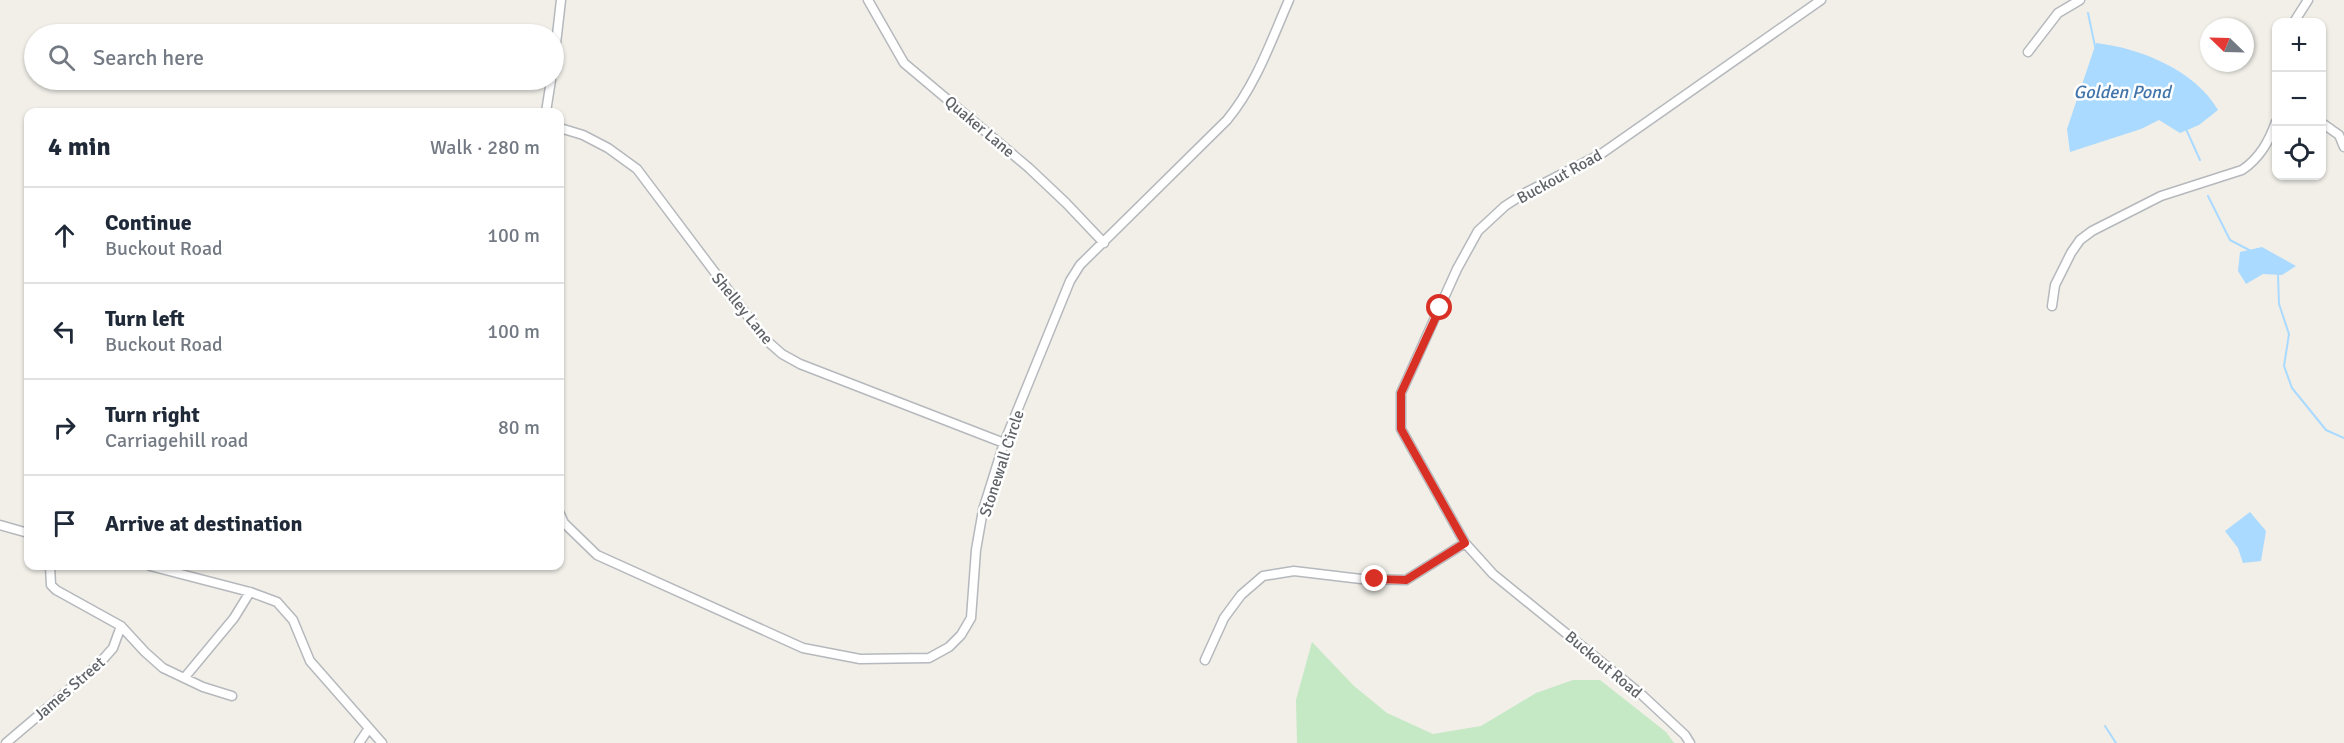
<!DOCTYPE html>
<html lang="en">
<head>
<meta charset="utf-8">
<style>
	body { margin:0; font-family:Signika,sans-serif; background:#f6f6f7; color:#1f2937 }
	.controls { position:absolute; right:18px; top:18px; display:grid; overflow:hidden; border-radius:12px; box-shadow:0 2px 4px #0004 }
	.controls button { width:54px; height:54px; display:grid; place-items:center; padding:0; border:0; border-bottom:2px solid #e0e1e3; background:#fff; color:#1f2937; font:30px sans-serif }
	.compass { position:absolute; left:2200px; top:18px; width:54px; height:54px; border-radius:50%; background:#fff; box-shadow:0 2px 4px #0004; rotate:293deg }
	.stop { position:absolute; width:18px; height:18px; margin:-14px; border:4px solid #d93025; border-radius:50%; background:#fff }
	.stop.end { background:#d93025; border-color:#fff; box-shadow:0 2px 6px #0008 }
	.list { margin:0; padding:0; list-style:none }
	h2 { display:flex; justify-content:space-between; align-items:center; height:78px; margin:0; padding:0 24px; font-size:26px }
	h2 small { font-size:20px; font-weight:400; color:#747a83 }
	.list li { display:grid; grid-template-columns:39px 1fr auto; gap:18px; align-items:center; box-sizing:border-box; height:96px; padding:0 24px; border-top:2px solid #e0e1e3 }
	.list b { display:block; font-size:22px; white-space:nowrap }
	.list p { margin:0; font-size:20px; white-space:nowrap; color:#747a83 }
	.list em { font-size:20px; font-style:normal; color:#747a83 }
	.icon { flex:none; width:33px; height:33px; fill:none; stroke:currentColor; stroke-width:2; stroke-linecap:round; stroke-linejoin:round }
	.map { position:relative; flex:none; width:2344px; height:743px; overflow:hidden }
	.search { position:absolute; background:#fff; box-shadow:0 2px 4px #0004; left:24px; top:24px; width:540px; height:66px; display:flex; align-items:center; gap:15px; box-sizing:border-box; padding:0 21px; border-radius:33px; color:#747a83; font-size:22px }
	.panel { position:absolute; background:#fff; box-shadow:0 2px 4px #0004; left:24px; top:108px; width:540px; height:462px; border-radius:12px }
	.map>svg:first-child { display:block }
	.green { fill:#c5e8c5 }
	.water { fill:#aadaff }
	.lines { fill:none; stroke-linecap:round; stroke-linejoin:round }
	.stream { stroke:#aadaff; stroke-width:2 }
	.minor-casing { stroke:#b5b8bc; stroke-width:11 }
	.minor { stroke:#fff; stroke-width:8 }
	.route { stroke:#d93025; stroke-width:8 }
	.labels { text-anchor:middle; stroke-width:5; stroke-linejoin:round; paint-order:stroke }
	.street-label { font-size:16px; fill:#5f6368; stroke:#fff }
	.water-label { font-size:18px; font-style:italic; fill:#4174aa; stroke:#fff }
</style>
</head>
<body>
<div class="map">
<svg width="2344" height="743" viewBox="0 0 2344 743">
	<rect width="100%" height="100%" fill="#f1efe8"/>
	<!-- green -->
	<path class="green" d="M1312 642 1354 686 1387 713 1433 734 1481 726 1536 693 1573 680H1600L1666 732 1674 743H1297L1296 700Z"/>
	<!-- water -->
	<path class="water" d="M2096 43C2140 48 2195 70 2218 110L2199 125 2180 133 2159 120 2141 129 2070 152 2067 129Z
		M2262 247 2296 266 2282 275 2263 274 2246 284 2238 271 2240 252Z
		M2250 512 2266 531 2261 561 2243 563 2238 548 2225 531Z"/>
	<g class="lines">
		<!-- stream -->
		<path class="stream" d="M2088 13 2096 51
			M2186 129 2200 160
			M2208 196 2230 240 2251 251
			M2278 274 2279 304 2289 334 2284 366 2292 388 2326 430 2344 438
			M2105 726 2116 743"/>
		<!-- minor casing -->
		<g class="minor-casing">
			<path id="minor" d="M868 0 904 63 1029 168 1066 203 1104 243
				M2294 22 2308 0
				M2028 52 2058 13 2080 0
				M554 61 561 0
				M546 112 551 80
				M2322 123 2339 135 2344 147
				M560 128 583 135 608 148 637 169 765 339 782 354 800 364 1004 443
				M2052 306 2055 285 2071 253 2080 240 2092 231 2161 196 2242 170C2260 158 2269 141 2276 122
				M560 514 564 523 597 555 803 648 860 659 929 658 949 647 961 635 971 618 976 550 983 510 1004 443 1070 281 1080 265 1227 120C1256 85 1271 41 1289 0
				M0 525 28 533
				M50 566 51 585 56 590 121 626 145 652 163 668 203 687 232 696
				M150 566 250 592 277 602 293 620 310 661 382 743
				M1205 660 1224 618 1241 595 1263 576 1294 571 1361 579 1406 580 1465 543
				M185 677 234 618 250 592
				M6 743 98 665 113 648 121 626
				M359 743 369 728
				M1690 743 1685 735 1642 695 1493 574 1465 543 1401 429V393L1457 269 1478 231 1505 206 1525 193 1601 154 1821 0"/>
		</g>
		<!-- minor -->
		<use href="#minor" class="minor"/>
	</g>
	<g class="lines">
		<!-- route -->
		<path class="route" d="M1375 579 1406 580 1465 543 1401 429V393L1440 308"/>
	</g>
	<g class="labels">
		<!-- street labels -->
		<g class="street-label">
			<text transform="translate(980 126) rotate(40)" y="6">Quaker Lane</text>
			<text transform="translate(1559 176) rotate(-29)" y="6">Buckout Road</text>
			<text transform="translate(743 308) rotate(51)" y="6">Shelley Lane</text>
			<text transform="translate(1001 463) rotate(-72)" y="6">Stonewall Circle</text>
			<text transform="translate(1604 664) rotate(40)" y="6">Buckout Road</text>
			<text transform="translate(69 688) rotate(-41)" y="6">James Street</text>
		</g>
		<!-- water labels -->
		<g class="water-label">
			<text x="2122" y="98">Golden Pond</text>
		</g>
	</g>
</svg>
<div class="controls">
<button>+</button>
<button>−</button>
<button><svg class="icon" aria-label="locate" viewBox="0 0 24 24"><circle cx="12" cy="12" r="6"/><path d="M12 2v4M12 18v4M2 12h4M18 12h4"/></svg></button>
</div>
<svg class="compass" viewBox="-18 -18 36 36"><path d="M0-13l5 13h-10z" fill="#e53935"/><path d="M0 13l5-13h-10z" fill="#747a83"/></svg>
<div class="stop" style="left:1440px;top:308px"></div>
<div class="stop end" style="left:1375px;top:579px"></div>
<div class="search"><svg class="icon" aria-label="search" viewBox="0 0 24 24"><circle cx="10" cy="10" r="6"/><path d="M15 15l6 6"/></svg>Search here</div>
<section class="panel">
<h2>4 min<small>Walk · 280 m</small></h2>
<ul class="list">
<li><svg class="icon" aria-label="ahead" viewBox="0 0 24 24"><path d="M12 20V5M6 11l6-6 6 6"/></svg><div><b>Continue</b><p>Buckout Road</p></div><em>100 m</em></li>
<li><svg class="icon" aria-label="left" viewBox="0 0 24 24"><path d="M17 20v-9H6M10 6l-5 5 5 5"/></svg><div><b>Turn left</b><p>Buckout Road</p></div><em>100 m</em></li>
<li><svg class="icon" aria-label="right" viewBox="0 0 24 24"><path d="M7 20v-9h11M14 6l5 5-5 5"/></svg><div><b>Turn right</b><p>Carriagehill road</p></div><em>80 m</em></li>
<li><svg class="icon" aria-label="arrive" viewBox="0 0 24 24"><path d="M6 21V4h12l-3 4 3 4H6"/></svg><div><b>Arrive at destination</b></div></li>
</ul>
</section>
</div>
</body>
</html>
